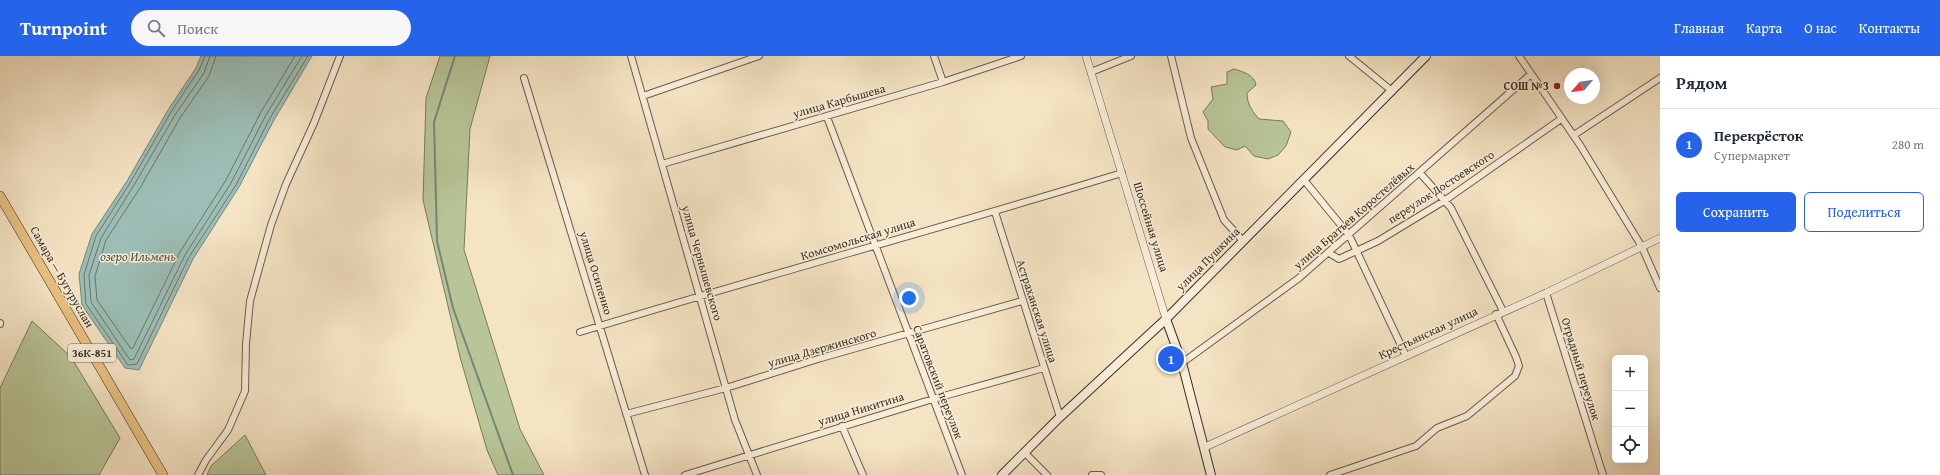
<!DOCTYPE html>
<html lang="ru">
<head>
<meta charset="utf-8">
<style>
	body { margin:0; font-family:"Gentium Book Plus",serif; background:#f6f6f7; color:#1f2937 }
	.controls { position:absolute; right:12px; bottom:12px; display:grid; overflow:hidden; border-radius:6px; box-shadow:0 4px 16px #0002 }
	.controls button { width:36px; height:36px; display:grid; place-items:center; padding:0; border:0; border-bottom:1px solid #e0e1e3; background:#fff; color:#1f2937; font:20px sans-serif }
	.compass { position:absolute; left:1564px; top:12px; width:36px; height:36px; border-radius:50%; background:#fff; box-shadow:0 4px 16px #0002; rotate:241deg }
	.you { position:absolute; left:909px; top:242px; width:14px; height:14px; margin:-10px; border:3px solid #fff; border-radius:50%; background:#1a73e8; box-shadow:0 0 0 6px #1a73e833 }
	.badge { display:grid; place-items:center; width:26px; height:26px; border-radius:50%; background:#2563eb; color:#fff; font-size:13px; font-weight:700 }
	.pin { position:absolute; translate:-50% -50%; border:2px solid #fff; box-shadow:0 1px 4px #0006 }
	.list { margin:0; padding:0; list-style:none }
	h2 { display:flex; justify-content:space-between; align-items:center; height:52px; margin:0; padding:0 16px; font-size:17px }
	h2 small { font-size:13px; font-weight:400; color:#747a83 }
	.list li { display:grid; grid-template-columns:26px 1fr auto; gap:12px; align-items:center; box-sizing:border-box; height:72px; padding:0 16px; border-top:1px solid #e0e1e3 }
	.list b { display:block; font-size:15px; white-space:nowrap }
	.list p { margin:0; font-size:13px; white-space:nowrap; color:#747a83 }
	.list em { font-size:13px; font-style:normal; color:#747a83 }
	.actions { display:flex; gap:8px; padding:12px 16px }
	.actions a { flex:1; padding:9px 0; border:1px solid #2563eb; border-radius:6px; text-align:center; font-size:14px; color:#2563eb }
	.actions .main { background:#2563eb; color:#fff }
	.icon { flex:none; width:22px; height:22px; fill:none; stroke:currentColor; stroke-width:2; stroke-linecap:round; stroke-linejoin:round }
	.map { position:relative; flex:none; width:1660px; height:419px; overflow:hidden }
	header { display:flex; align-items:center; gap:24px; box-sizing:border-box; height:56px; padding:0 20px; background:#2563eb; color:#fff }
	header strong { font-size:19px }
	nav { display:flex; gap:22px; margin-inline-start:auto; font-size:14px }
	.search { width:280px; height:36px; background:#f6f6f7; display:flex; align-items:center; gap:10px; box-sizing:border-box; padding:0 14px; border-radius:22px; color:#747a83; font-size:15px }
	main { display:flex }
	aside { flex:1; background:#fff }
	.map>svg:first-child { display:block }
	.green { fill:#b8c597; stroke:#7a7a5c }
	.water { fill:#9cbeb6; stroke:#76857a }
	.lines { fill:none; stroke-linecap:round; stroke-linejoin:round }
	.shore { stroke:#6c766b; stroke-width:1 }
	.stream { stroke:#76857a; stroke-width:2 }
	.minor-casing { stroke:#6a5c49; stroke-width:8 }
	.tertiary-casing { stroke:#6a5c49; stroke-width:8 }
	.secondary-casing { stroke:#3c2f20; stroke-width:10 }
	.primary-casing { stroke:#3c2f20; stroke-width:10 }
	.minor { stroke:#f8edd9; stroke-width:6 }
	.tertiary { stroke:#f8edd9; stroke-width:7 }
	.secondary { stroke:#f8edd9; stroke-width:8 }
	.primary { stroke:#eac282; stroke-width:9 }
	.poi-dot { fill:#8f2418; stroke:#f8edd9; stroke-width:1.5 }
	.labels { text-anchor:middle; stroke-width:3; stroke-linejoin:round; paint-order:stroke }
	.shield { fill:#f8edd9; stroke:#746858; stroke-width:1 }
	.shield-label { font-size:11px; font-weight:bold; fill:#3c2f20 }
	.poi-label { font-size:12px; font-weight:bold; fill:#3c2f20; stroke:#f8edd9; text-anchor:end }
	.street-label { font-size:12px; fill:#3c2f20; stroke:#f8edd9 }
	.water-label { font-size:13px; font-style:italic; fill:#545346; stroke:#f8edd9 }
</style>
</head>
<body>
<header>
<strong>Turnpoint</strong>
<div class="search"><svg class="icon" aria-label="search" viewBox="0 0 24 24"><circle cx="10" cy="10" r="6"/><path d="M15 15l6 6"/></svg>Поиск</div>
<nav><a>Главная</a><a>Карта</a><a>О нас</a><a>Контакты</a></nav>
</header>
<main>
<div class="map">
<svg width="1660" height="419" viewBox="0 0 1660 419">
	<rect width="100%" height="100%" fill="#f5e4c4"/>
	<filter id="stains"><feTurbulence type="fractalNoise" baseFrequency=".005" numOctaves="4"/><feColorMatrix values="0 0 0 0 .2 0 0 0 0 .09 0 0 0 0 .02 0 0 0 .5 -.17"/></filter>
	<radialGradient id="worn" r=".72"><stop offset=".6" stop-color="#630" stop-opacity="0"/><stop offset="1" stop-color="#630" stop-opacity=".3"/></radialGradient>
	<!-- green -->
	<path class="green" d="M440 0H490L470 73 464 194 520 373 544 419H498L487 394 460 301 423 144 426 42Z
		M1234 13C1244 16 1254 19 1256 29L1247 37C1247 48 1252 55 1259 63L1283 65 1291 76 1286 90 1278 99 1268 103 1254 100 1245 90 1237 94 1225 91 1208 73V65L1203 56 1213 43 1211 31 1227 28V16Z
		M32 265 71 301 120 382 99 419H0V332Z
		M245 379 266 419H207L211 410Z"/>
	<!-- water -->
	<path class="water" d="M201 0H312L274 64 239 131 193 203 139 314 125 312 82 249 79 218 92 178 127 125 168 54 196 12Z"/>
	<g class="lines">
		<!-- shore -->
		<path class="shore" d="M205 0 199 14 171 56 130 127 96 180 84 219 86 248 128 309 137 308 189 201 236 129 270 62 308 0
			M210 0 204 17 175 59 134 129 101 182 89 219 91 246 130 304 134 303 185 199 231 127 266 59 302 0
			M216 0 209 20 180 62 140 132 106 184 95 220 97 244 131 293 133 292 180 196 226 124 261 56 295 0"/>
		<!-- stream -->
		<path class="stream" d="M455 0 434 66 437 185 453 252 513 419"/>
		<!-- minor casing -->
		<g class="minor-casing">
			<path id="minor" d="M631 0 735 364 757 419
				M934 0 943 26
				M1171 0 1191 82 1224 164 1243 185
				M1349 0 1392 35
				M1519 0 1580 89 1642 191 1660 232
				M1091 16 1131 0
				M524 22 645 419
				M643 40 759 0
				M827 61 962 419
				M1574 79 1660 22
				M662 108 943 26 1021 0
				M1420 117 1451 152 1503 255
				M1304 124 1349 179 1406 300
				M995 156 1060 361
				M1329 197 1339 203 1378 185 1444 145 1561 63
				M1546 237 1603 419
				M0 267V268
				M580 276C760 221 942 172 1122 117
				M1182 307 1299 222 1531 18
				M626 358 726 332 821 302 1022 245
				M842 370 863 419
				M1025 397 1047 419
				M198 419 206 404 228 374 245 335 246 288 250 245 271 169 286 128 314 67 340 0
				M685 419 933 343 1044 312
				M1092 419H1101
				M1330 419 1416 390 1437 372 1467 360 1515 320 1519 310 1516 301 1496 258"/>
		</g>
		<!-- tertiary casing -->
		<g class="tertiary-casing">
			<path id="tertiary" d="M1086 0 1166 263
				M1205 391 1546 237 1660 182"/>
		</g>
		<!-- secondary casing -->
		<g class="secondary-casing">
			<path id="secondary" d="M1166 263 1182 307 1211 419
				M1002 419 1060 361 1166 263 1426 0"/>
		</g>
		<!-- primary casing -->
		<g class="primary-casing">
			<path id="primary" d="M0 140 163 419"/>
		</g>
		<!-- minor -->
		<use href="#minor" class="minor"/>
		<!-- tertiary -->
		<use href="#tertiary" class="tertiary"/>
		<!-- secondary -->
		<use href="#secondary" class="secondary"/>
		<!-- primary -->
		<use href="#primary" class="primary"/>
	</g>
	<!-- markers -->
	<circle class="poi-dot" cx="1557" cy="30" r="4"/>
	<g class="labels">
		<!-- shield labels -->
		<rect class="shield" x="68" y="288" width="48" height="18" rx="3"/>
		<g class="shield-label">
			<text x="92" y="301">36К-851</text>
		</g>
		<!-- poi labels -->
		<g class="poi-label">
			<text x="1549" y="34">СОШ №3</text>
		</g>
		<!-- street labels -->
		<g class="street-label">
			<text transform="translate(839 45) rotate(-16)" y="4">улица Карбышева</text>
			<text transform="translate(1441 131) rotate(-33)" y="4">переулок Достоевского</text>
			<text transform="translate(1354 160) rotate(-41)" y="4">улица Братьев Коростелёвых</text>
			<text transform="translate(1151 171) rotate(73)" y="4">Шоссейная улица</text>
			<text transform="translate(858 183) rotate(-17)" y="4">Комсомольская улица</text>
			<text transform="translate(1208 203) rotate(-45)" y="4">улица Пушкина</text>
			<text transform="translate(702 207) rotate(74)" y="4">улица Чернышевского</text>
			<text transform="translate(596 217) rotate(73)" y="4">улица Осипенко</text>
			<text transform="translate(62 221) rotate(60)" y="4">Самара — Бугуруслан</text>
			<text transform="translate(1037 255) rotate(72)" y="4">Астраханская улица</text>
			<text transform="translate(1428 277) rotate(-25)" y="4">Крестьянская улица</text>
			<text transform="translate(822 292) rotate(-16)" y="4">улица Дзержинского</text>
			<text transform="translate(1581 313) rotate(73)" y="4">Отрадный переулок</text>
			<text transform="translate(938 326) rotate(69)" y="4">Саратовский переулок</text>
			<text transform="translate(861 353) rotate(-17)" y="4">улица Никитина</text>
		</g>
		<!-- water labels -->
		<g class="water-label">
			<text x="138" y="205">озеро Ильмень</text>
		</g>
	</g>
	<rect width="100%" height="100%" filter="url(#stains)"/>
	<rect width="100%" height="100%" fill="url(#worn)"/>
</svg>
<div class="controls">
<button>+</button>
<button>−</button>
<button><svg class="icon" aria-label="locate" viewBox="0 0 24 24"><circle cx="12" cy="12" r="6"/><path d="M12 2v4M12 18v4M2 12h4M18 12h4"/></svg></button>
</div>
<svg class="compass" viewBox="-18 -18 36 36"><path d="M0-13l5 13h-10z" fill="#e53935"/><path d="M0 13l5-13h-10z" fill="#747a83"/></svg>
<div class="you"></div>
<div class="pin badge" style="left:1171px;top:303px">1</div>
</div>
<aside>
<h2>Рядом<small></small></h2>
<ul class="list">
<li><span class="badge">1</span><div><b>Перекрёсток</b><p>Супермаркет</p></div><em>280 m</em></li>
</ul>
<div class="actions"><a class="main">Сохранить</a><a>Поделиться</a></div>
</aside>
</main>
</body>
</html>
